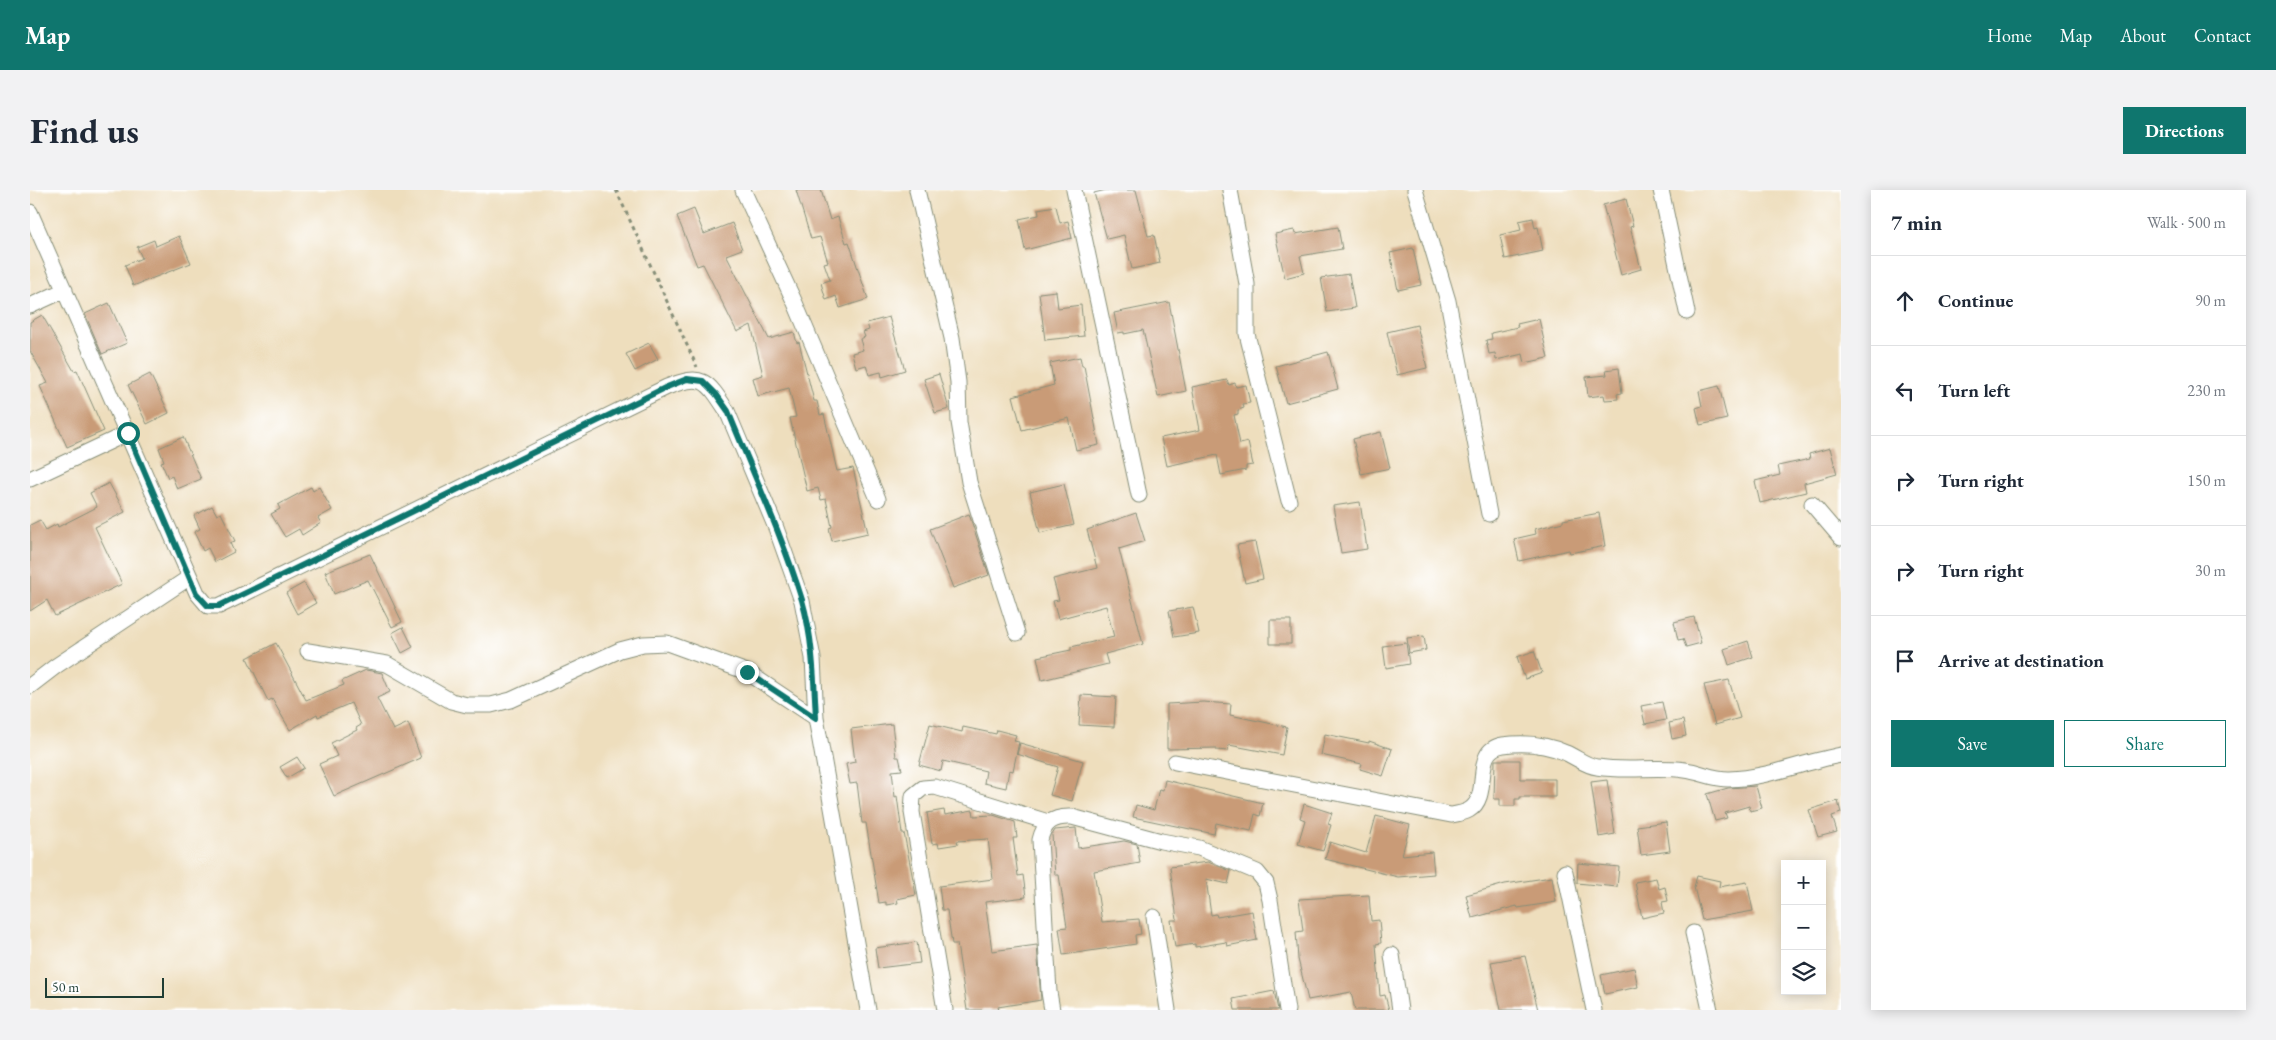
<!DOCTYPE html>
<html lang="en">
<head>
<meta charset="utf-8">
<style>
	body { margin:0; font-family:"EB Garamond",serif; background:#f2f2f3; color:#1f2937 }
	.controls { position:absolute; right:15px; bottom:15px; display:grid; overflow:hidden; border-radius:0px; box-shadow:0 2px 12px #0003 }
	.controls button { width:45px; height:45px; display:grid; place-items:center; padding:0; border:0; border-bottom:1px solid #e0e1e3; background:#fff; color:#1f2937; font:25px sans-serif }
	.scale { position:absolute; left:15px; bottom:12px; width:119px; box-sizing:border-box; padding-left:5px; border:2px solid #1f3d34; border-top:0; font-size:14px; line-height:18px; white-space:nowrap; color:#1f3d34; -webkit-text-stroke:4px #fff; paint-order:stroke }
	.stop { position:absolute; width:15px; height:15px; margin:-11px; border:4px solid #0f766e; border-radius:50%; background:#fff }
	.stop.end { background:#0f766e; border-color:#fff; box-shadow:0 1px 5px #0008 }
	.list { margin:0; padding:0; list-style:none }
	h2 { display:flex; justify-content:space-between; align-items:center; height:65px; margin:0; padding:0 20px; font-size:21px }
	h2 small { font-size:16px; font-weight:400; color:#747a83 }
	.list li { display:grid; grid-template-columns:32px 1fr auto; gap:15px; align-items:center; box-sizing:border-box; height:90px; padding:0 20px; border-top:1px solid #e0e1e3 }
	.list b { display:block; font-size:19px; white-space:nowrap }
	.list em { font-size:16px; font-style:normal; color:#747a83 }
	.actions { display:flex; gap:10px; padding:15px 20px }
	.actions a { flex:1; padding:11px 0; border:1px solid #0f766e; border-radius:0px; text-align:center; font-size:18px; color:#0f766e }
	.actions .main { background:#0f766e; color:#fff }
	.icon { flex:none; width:28px; height:28px; fill:none; stroke:currentColor; stroke-width:2; stroke-linecap:round; stroke-linejoin:round }
	.map { position:relative; flex:none; width:1811px; height:820px; overflow:hidden; border-radius:0px }
	header { display:flex; align-items:center; gap:30px; box-sizing:border-box; height:70px; padding:0 25px; background:#0f766e; color:#fff }
	header strong { font-size:24px }
	nav { display:flex; gap:28px; margin-inline-start:auto; font-size:18px }
	.intro { display:flex; align-items:center; justify-content:space-between; box-sizing:border-box; height:120px; padding:0 30px }
	h1 { margin:0; font-size:35px }
	.button { padding:12px 22px; border-radius:0px; background:#0f766e; color:#fff; font-size:18px; font-weight:700 }
	main { display:flex; gap:30px; padding:0 30px }
	aside { flex:1; background:#fff; border-radius:0px; box-shadow:0 2px 12px #0003 }
	.map>svg:first-child { display:block }
	.building { fill:#c99b77 }
	.lines { fill:none; stroke-linecap:round; stroke-linejoin:round }
	.minor-casing { stroke:#868e78; stroke-width:17 }
	.path { stroke:#868e78; stroke-width:3; stroke-dasharray:4 4; stroke-linecap:butt }
	.minor { stroke:#fff; stroke-width:15 }
	.route { stroke:#0f766e; stroke-width:6 }
</style>
</head>
<body>
<header>
<strong>Map</strong>
<nav><a>Home</a><a>Map</a><a>About</a><a>Contact</a></nav>
</header>
<div class="intro"><h1>Find us</h1><a class="button">Directions</a></div>
<main>
<div class="map">
<svg width="1811" height="820" viewBox="0 0 1811 820">
	<rect width="100%" height="100%" fill="#fff"/>
	<filter id="ink" filterUnits="userSpaceOnUse"><feTurbulence type="fractalNoise" baseFrequency=".02" numOctaves="2"/><feDisplacementMap in="SourceGraphic" scale="10" xChannelSelector="R" yChannelSelector="G"/><feConvolveMatrix kernelMatrix="1 2 1 2 8 2 1 2 1" color-interpolation-filters="sRGB"/></filter>
	<filter id="wash" filterUnits="userSpaceOnUse"><feTurbulence type="fractalNoise" baseFrequency=".0096" numOctaves="4" result="noise"/><feDisplacementMap in="SourceGraphic" scale="20" xChannelSelector="R" yChannelSelector="G"/><feGaussianBlur stdDeviation="1.12" result="paint"/><feColorMatrix in="noise" values="0 0 0 0 0 0 0 0 0 0 0 0 0 0 0 0 0 1.4 0 .05"/><feComposite in="paint" operator="in"/></filter>
	<g filter="url(#wash)">
		<rect width="100%" height="100%" fill="#eedebd"/>
		<g id="blocks">
			<!-- building -->
			<path class="building" d="M766 0H791L800 30 808 27 816 53 819 52 838 109 810 118 806 106 796 110 791 93 800 90 794 73 798 72 790 47 781 49Z
				M1076 0H1106L1118 46 1124 45 1130 73 1102 79 1094 45 1077 49 1064 3Z
				M1596 9 1603 36 1600 37 1611 79 1591 85 1573 15Z
				M1026 16 1030 33 1038 31 1042 48 995 60 989 29 1009 25 1008 19Z
				M664 19 674 44 702 33 712 59 696 65 739 149 764 142 767 153 769 152 784 211H787L790 225 794 224 807 281 823 278 838 343 802 351 799 338 802 337 796 309 791 310 788 298 777 301 760 228 766 227 759 198 728 206 723 188 733 185 721 135 707 142 673 74 667 76 647 26Z
				M1503 28 1505 38 1508 37 1513 61 1475 69 1470 45 1491 40 1489 31Z
				M1308 37 1312 59 1270 66 1274 83 1255 88 1245 44 1264 40 1265 44Z
				M149 46 161 73 103 96 95 75 112 68 107 57 124 50 126 56Z
				M1383 58 1391 95 1368 100 1360 63Z
				M1319 84 1325 118 1297 122 1291 88Z
				M1026 101 1028 118 1051 115 1054 146 1015 150 1009 103Z
				M1139 112 1156 201 1128 207 1113 140 1094 144V142L1088 143 1084 123Z
				M79 113 97 153 72 164 55 124Z
				M12 125 44 181 47 180 74 241 37 257 10 196 18 193 0 161V132Z
				M859 127 875 180 852 187 851 182 839 185 836 175 826 178 822 163 833 160 830 149 835 147 833 142 839 140 837 133Z
				M1509 129 1518 168 1495 173 1493 164 1466 170 1465 163 1459 164 1456 150 1462 149 1461 143 1488 137 1487 134Z
				M1387 135 1397 178 1367 185 1357 142Z
				M619 153 628 169 605 181 596 164Z
				M1298 162 1308 199 1256 213 1246 176Z
				M1050 167 1052 176H1054L1069 255 1046 260 1039 228 992 240 983 206 1024 195 1020 173Z
				M1589 178 1592 203 1587 204 1588 209 1575 210 1574 205 1558 207 1556 187 1577 185 1576 180Z
				M120 184 139 223 117 234 98 195Z
				M909 184 919 219 905 223 894 189Z
				M1197 190 1199 195 1205 193 1206 197 1216 195 1220 213 1213 214 1214 218 1208 220V224L1204 225 1210 254 1218 252 1223 275 1216 276V280L1191 285 1187 265 1137 276 1131 248 1170 240 1162 197Z
				M1689 196 1697 229 1670 235 1666 218 1672 216 1669 201Z
				M1351 242 1360 278 1331 284 1323 249Z
				M153 247 171 289 147 299 142 286 138 288 131 272 134 271 129 258Z
				M1800 258 1807 284 1774 293 1776 302 1730 313 1725 291 1750 285 1748 276 1780 269 1779 264Z
				M79 293 95 322 65 337 92 394 25 426 17 410 0 421V335L10 330 16 340 27 334 28 337 67 317 60 303Z
				M1034 294 1044 335 1010 343 1000 302Z
				M281 297 283 301 289 297 302 320 288 328 291 333 272 345 269 339 255 347 241 324 250 319 248 315Z
				M1330 312 1337 359 1311 363 1303 316Z
				M182 316 187 325 191 323 205 351 200 353 204 362 185 372 178 358 173 361 164 342 170 339 164 326Z
				M1106 323 1115 351 1089 359 1113 454 1075 464 1078 474 1012 490 1007 467 1041 460V457L1084 447 1076 416 1028 429 1023 411 1029 410 1023 389 1067 378 1057 340Z
				M1569 323 1575 356 1540 363 1539 360 1489 371 1484 349 1506 344 1505 339 1533 332V330Z
				M939 324 959 385 923 398 900 339Z
				M1225 352 1233 389 1215 393 1207 355Z
				M340 364 372 432 362 437 338 390 304 404 295 382Z
				M274 393 286 413 267 424 256 403Z
				M1163 417 1169 443 1144 447 1139 421Z
				M1664 427 1671 453 1656 457 1653 449 1648 450 1644 432Z
				M1240 430H1261V454H1240Z
				M373 437 383 457 372 463 362 443Z
				M1394 446 1396 460 1379 463 1377 448Z
				M1718 451 1723 467 1699 475 1694 459Z
				M246 453 276 510 314 495 312 491 336 480 352 483 360 502 347 508 363 540 378 533 391 568 304 606 289 574 307 566 301 553 327 540 326 538 331 535 321 513 288 527 287 524 260 540 242 509 238 511 217 468Z
				M1376 453 1379 474 1356 478 1353 456Z
				M1504 461 1512 483 1495 489 1487 467Z
				M1699 490 1710 528 1685 535 1674 495Z
				M1051 505 1086 507 1084 537 1049 535Z
				M1173 512 1201 514 1200 525 1257 537 1252 565 1199 555 1198 561 1186 560V558L1137 559V514Z
				M1632 512 1636 530 1615 534 1611 516Z
				M1653 530 1656 546 1642 549 1639 533Z
				M862 534 866 567H869L872 580 862 581 865 607 867 606 872 643H874L886 705 867 709 868 713 856 715V712L849 713 836 633H832L827 593 820 594 816 574 825 572 821 539Z
				M900 534 932 542 933 537 966 544 967 540 986 545 984 551 989 552 983 581 979 580 976 598 954 593 956 581 913 571 911 581 889 575Z
				M1295 544 1339 553V551L1362 559 1353 586 1330 579 1332 574 1291 565Z
				M990 553 1053 571 1042 611 1020 605 1028 577 987 564Z
				M267 567 274 578 257 588 250 577Z
				M1465 570H1490V589H1525V607H1490V609H1485V616H1470V609H1464Z
				M1135 590 1233 613 1230 626 1225 624 1221 641 1186 633 1184 644 1103 627 1106 615 1124 620 1129 599 1133 600Z
				M1577 590 1585 644 1569 647 1561 592Z
				M1726 596 1732 618 1720 621 1719 616 1695 623 1697 628 1685 631 1677 604 1698 598Z
				M1808 611 1811 623 1802 626 1807 642 1788 647 1779 620Z
				M1274 614 1302 623 1298 634 1301 635 1293 661 1268 654 1275 630 1270 628Z
				M914 620 915 625 943 620 944 626 963 625 985 632 987 648H983L988 686 993 685 996 707 955 712 960 746 962 761 1007 755 1011 810 968 817 969 820H937L927 754H922L917 720H912L909 696 963 689 958 649 927 651 928 654 909 657 908 653 902 654 897 623Z
				M1346 626 1380 635 1372 665 1402 662 1404 684 1368 687 1295 669 1300 652 1336 663Z
				M1636 632 1640 661 1611 665 1607 636Z
				M1046 638 1048 658 1094 651 1107 654 1110 673 1064 681 1072 732 1109 729 1111 744 1105 745 1106 754 1033 765 1029 738 1037 737 1029 685H1025L1022 645 1025 640Z
				M1178 672 1201 681 1198 694 1176 689 1181 725 1186 724 1187 727 1222 721 1227 750 1197 756 1196 752 1165 757V754L1145 757 1141 730H1147L1140 677Z
				M1548 673 1589 677 1587 697 1547 693Z
				M1667 686 1690 691 1689 697 1717 692 1723 721 1672 730 1664 697Z
				M1522 687 1526 712 1488 718 1487 716 1442 728 1436 705 1475 694Z
				M1626 688 1629 699 1635 697 1638 711 1632 712 1634 723 1612 728 1605 692Z
				M1339 705 1341 731 1349 730 1351 753 1346 754 1350 806 1355 805 1359 820H1325L1321 802 1278 810 1268 769 1266 742 1273 741 1269 709Z
				M887 752 890 773 848 778 845 758Z
				M1495 766 1508 820H1471L1461 772Z
				M1604 778 1608 797 1575 804 1571 785Z
				M1244 801 1248 820H1205L1203 809Z"/>
		</g>
	</g>
	<g filter="url(#ink)">
		<use href="#blocks" fill-opacity="0" stroke="#868e78" stroke-width="1"/>
		<g class="lines">
			<!-- minor casing -->
			<g class="minor-casing">
				<path id="minor" d="M713 0 765 113 848 309
					M887 0 922 148 928 192 929 232 939 292 987 443
					M1044 0 1109 305
					M1200 0 1217 94V144L1259 311
					M1385 0 1418 111 1459 324
					M1631 0 1657 122
					M0 22 167 403 178 416H189L637 197C673 183 677 190 697 221L746 338 772 411 783 468 786 528 838 820
					M0 116 35 100
					M0 289 98 243
					M1782 314 1811 348
					M278 461 357 474 421 511 437 515H461L481 510 590 460 613 454 637 453 717 482 786 528
					M0 496 26 476 160 387
					M1145 572 1421 625C1427 624 1434 623 1439 620 1463 606 1440 560 1473 555 1495 552 1516 554 1536 563 1546 567 1556 576 1567 577 1596 582 1626 576 1655 580 1671 582 1682 589 1699 589 1737 588 1774 572 1811 565
					M1535 682 1564 820
					M1124 727 1138 820
					M1663 743 1680 820
					M1362 765 1370 820
					M915 820 882 622 883 606 893 598 905 597 1018 632
					M1022 820 1019 802 1010 650C1014 632 1024 626 1042 627L1131 651 1169 658 1227 682 1236 693 1240 710 1257 820"/>
			</g>
			<!-- path -->
			<path class="path" d="M586 0 667 177"/>
			<!-- minor -->
			<use href="#minor" class="minor"/>
		</g>
	</g>
	<g class="lines" filter="url(#ink)">
		<!-- route -->
		<path class="route" d="M98 243 166 403 178 416H189L637 197 657 189 673 191 686 204 698 221C723 283 752 345 772 410 783 448 784 489 786 528L717 482"/>
	</g>
</svg>
<div class="controls">
<button>+</button>
<button>−</button>
<button><svg class="icon" aria-label="layers" viewBox="0 0 24 24"><path d="M12 4l9 5-9 5-9-5zM3 14l9 5 9-5"/></svg></button>
</div>
<div class="scale">50 m</div>
<div class="stop" style="left:98px;top:243px"></div>
<div class="stop end" style="left:717px;top:482px"></div>
</div>
<aside>
<h2>7 min<small>Walk · 500 m</small></h2>
<ul class="list">
<li><svg class="icon" aria-label="ahead" viewBox="0 0 24 24"><path d="M12 20V5M6 11l6-6 6 6"/></svg><div><b>Continue</b></div><em>90 m</em></li>
<li><svg class="icon" aria-label="left" viewBox="0 0 24 24"><path d="M17 20v-9H6M10 6l-5 5 5 5"/></svg><div><b>Turn left</b></div><em>230 m</em></li>
<li><svg class="icon" aria-label="right" viewBox="0 0 24 24"><path d="M7 20v-9h11M14 6l5 5-5 5"/></svg><div><b>Turn right</b></div><em>150 m</em></li>
<li><svg class="icon" aria-label="right" viewBox="0 0 24 24"><path d="M7 20v-9h11M14 6l5 5-5 5"/></svg><div><b>Turn right</b></div><em>30 m</em></li>
<li><svg class="icon" aria-label="arrive" viewBox="0 0 24 24"><path d="M6 21V4h12l-3 4 3 4H6"/></svg><div><b>Arrive at destination</b></div></li>
</ul>
<div class="actions"><a class="main">Save</a><a>Share</a></div>
</aside>
</main>
</body>
</html>
